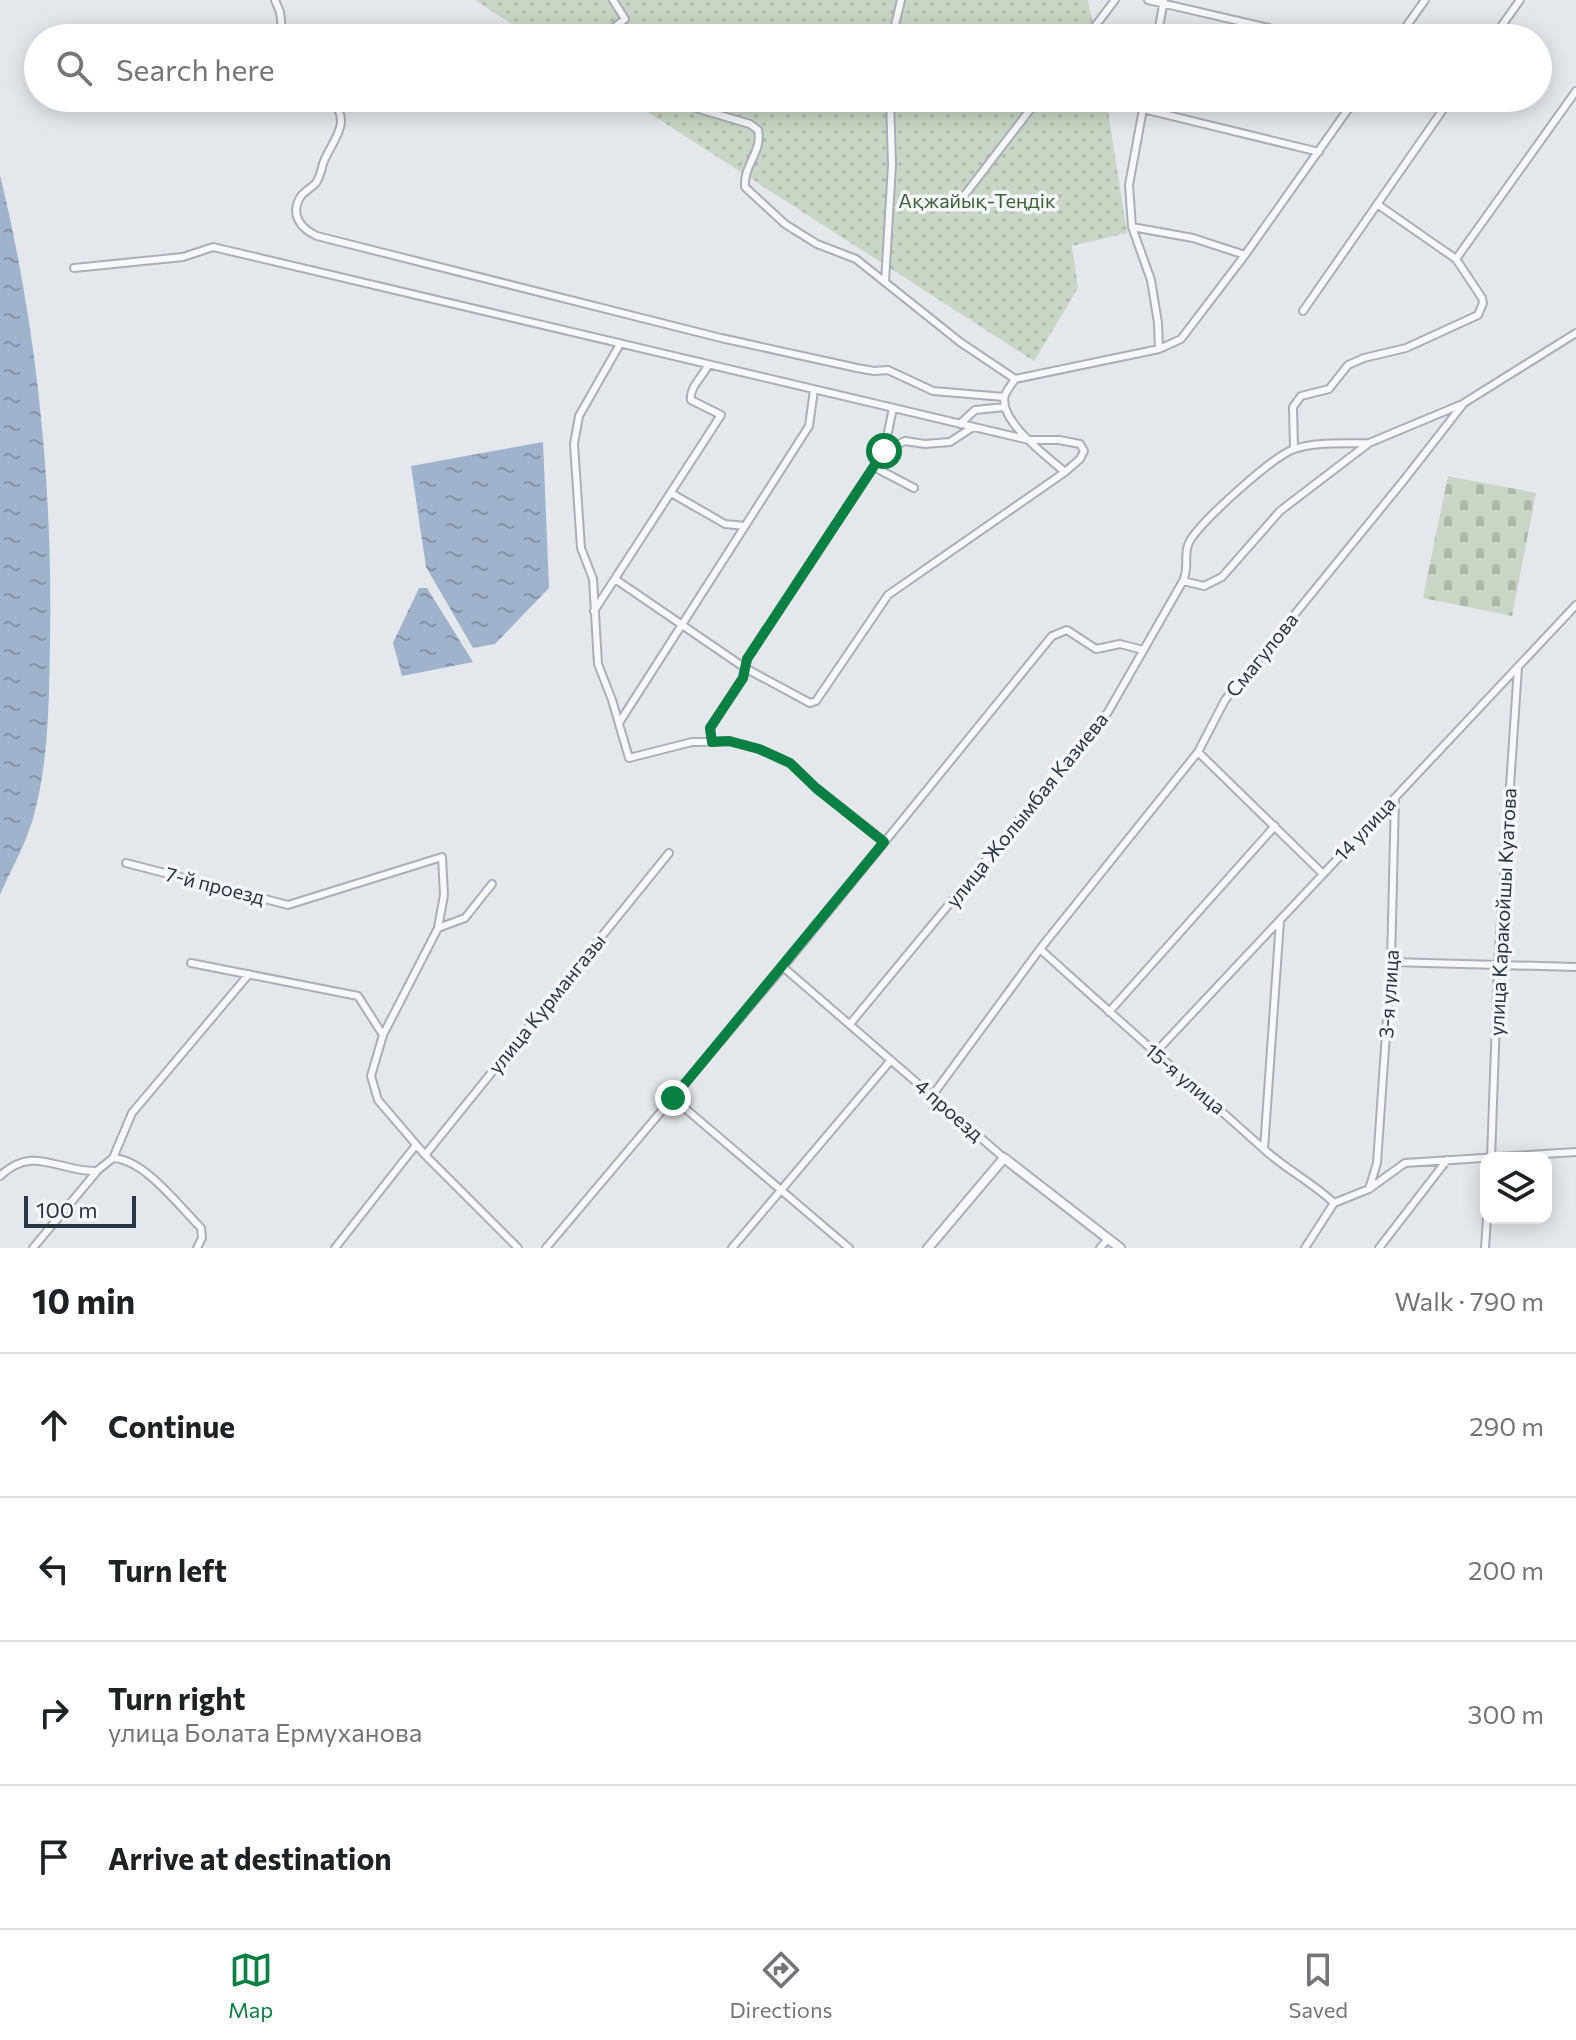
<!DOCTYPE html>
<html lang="en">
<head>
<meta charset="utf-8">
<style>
	body { margin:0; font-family:Commissioner,sans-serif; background:#f2f2f2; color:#202124 }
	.controls { position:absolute; right:24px; bottom:24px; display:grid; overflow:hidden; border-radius:16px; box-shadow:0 4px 20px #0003 }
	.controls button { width:72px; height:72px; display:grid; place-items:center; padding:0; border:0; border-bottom:2px solid #e0e0e0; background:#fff; color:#202124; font:40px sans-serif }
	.scale { position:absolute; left:24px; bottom:20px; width:112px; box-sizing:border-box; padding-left:8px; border:4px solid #2b3445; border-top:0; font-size:22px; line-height:28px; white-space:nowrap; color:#2b3445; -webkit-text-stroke:6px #f4f6f9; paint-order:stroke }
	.stop { position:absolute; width:24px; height:24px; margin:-18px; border:6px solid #0b8043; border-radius:50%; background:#fff }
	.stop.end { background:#0b8043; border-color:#fff; box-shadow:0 2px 8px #0008 }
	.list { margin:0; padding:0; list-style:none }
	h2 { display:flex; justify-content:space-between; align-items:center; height:104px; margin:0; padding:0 32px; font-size:34px }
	h2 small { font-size:26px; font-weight:400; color:#757577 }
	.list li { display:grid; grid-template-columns:52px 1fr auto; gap:24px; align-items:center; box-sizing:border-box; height:144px; padding:0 32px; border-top:2px solid #e0e0e0 }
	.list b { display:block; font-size:30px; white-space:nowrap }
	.list p { margin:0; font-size:26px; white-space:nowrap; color:#757577 }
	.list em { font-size:26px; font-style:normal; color:#757577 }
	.icon { flex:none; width:44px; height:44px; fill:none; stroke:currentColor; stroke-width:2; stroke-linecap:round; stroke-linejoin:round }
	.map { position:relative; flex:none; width:1576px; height:1248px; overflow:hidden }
	.search { position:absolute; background:#fff; box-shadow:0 4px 20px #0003; left:24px; right:24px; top:24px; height:88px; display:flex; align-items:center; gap:20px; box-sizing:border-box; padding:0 28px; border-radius:44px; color:#757577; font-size:30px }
	.sheet { height:680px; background:#fff }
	nav { display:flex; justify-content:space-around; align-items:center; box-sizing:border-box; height:112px; border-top:2px solid #e0e0e0; background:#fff; font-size:22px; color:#757577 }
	nav a { display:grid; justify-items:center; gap:4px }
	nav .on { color:#0b8043 }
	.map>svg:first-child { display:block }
	.green { fill:url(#green-dots) }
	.cemetery { fill:url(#cemetery-stones) }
	.water { fill:url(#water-ripples) }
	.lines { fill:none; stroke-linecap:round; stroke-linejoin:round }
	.minor-casing { stroke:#a9aeb7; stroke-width:10 }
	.tertiary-casing { stroke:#a9aeb7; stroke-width:12 }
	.minor { stroke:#f7f8fa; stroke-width:6 }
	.tertiary { stroke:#f7f8fa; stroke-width:8 }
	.route { stroke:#0b8043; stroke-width:10 }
	.labels { text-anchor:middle; stroke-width:7; stroke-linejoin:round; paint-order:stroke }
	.park-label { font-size:20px; fill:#3f6138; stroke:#f4f6f9 }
	.street-label { font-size:20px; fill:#2b3445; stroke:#f4f6f9 }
</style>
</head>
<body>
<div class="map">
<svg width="1576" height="1248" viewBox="0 0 1576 1248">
	<defs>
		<pattern id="green-dots" width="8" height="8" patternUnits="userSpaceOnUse" patternTransform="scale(2)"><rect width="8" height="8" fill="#c9d6c5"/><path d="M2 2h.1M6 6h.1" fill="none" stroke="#adb8ab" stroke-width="1.8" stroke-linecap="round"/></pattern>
		<pattern id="cemetery-stones" width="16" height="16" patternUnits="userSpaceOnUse" patternTransform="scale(2)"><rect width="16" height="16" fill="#c9d6c5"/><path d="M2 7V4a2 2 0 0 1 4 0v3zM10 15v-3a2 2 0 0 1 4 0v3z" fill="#adb8ab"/></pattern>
		<pattern id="water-ripples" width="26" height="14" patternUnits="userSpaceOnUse" patternTransform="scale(2)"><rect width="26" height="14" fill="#9fb4cc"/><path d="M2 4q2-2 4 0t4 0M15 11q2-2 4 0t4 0" fill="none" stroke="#8293a7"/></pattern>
	</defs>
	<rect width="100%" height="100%" fill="#e4e7ec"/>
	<!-- green -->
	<path class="green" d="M475 0H1088L1096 38H533Z
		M626 98H1106L1127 233 1072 246 1078 288 1034 361Z"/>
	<!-- cemetery -->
	<path class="cemetery" d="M1448 476 1536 493 1512 616 1423 598Z"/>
	<!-- water -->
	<path class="water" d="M0 175C37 327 53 486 50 643 49 699 49 756 35 811 28 841 12 867 0 895Z
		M543 442 549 588 495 644 473 648 426 567 411 466Z
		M419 588H427L473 662 402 676 393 643Z"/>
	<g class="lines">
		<!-- minor casing -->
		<g class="minor-casing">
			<path id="minor" d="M275 0 280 12 283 38
				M1148 0 1312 38
				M609 38 611 30 625 19 613 0
				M892 38 901 0
				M1086 38 1115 0
				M1157 38 1164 0
				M1398 38 1425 0
				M1493 38 1520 0
				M331 98C352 123 335 136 324 161 321 168 321 177 315 184 311 188 305 191 301 196 289 214 301 229 317 236L721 338 857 368 874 371 888 370 933 391 1004 397
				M662 98 750 124 758 130C763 151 743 166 745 187L785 224 817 244 856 259 960 342 1015 379 1159 349 1181 339 1245 255 1356 98
				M1145 98 1129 185 1132 227 1151 280 1158 323 1159 349
				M1143 109 1319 152
				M957 205 1039 98
				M1132 227 1193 238 1245 255
				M1456 259 1576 91
				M74 268 183 257 213 247 1029 440H1059L1080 444 1084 451 1080 459 1065 472 888 595 816 701 810 703 745 668 615 579
				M885 282 892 165 890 98
				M1303 311 1451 98
				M620 344 579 416 574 444 581 548 593 579 598 664 612 700 629 758 692 742 729 741 759 749 790 763 816 788 884 842
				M1015 379C1012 384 1007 390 1005 395 997 420 1049 458 1065 472
				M960 424 975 410 1005 407
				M1294 449 1293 407 1301 396 1329 389 1348 365 1364 358 1406 348 1478 315 1483 303 1482 298 1456 259 1377 204
				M884 451 905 441 925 444 950 442 973 427
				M874 467 914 488
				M671 493 725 524 745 526
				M1183 581C1190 567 1182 552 1191 539 1205 518 1272 457 1294 449 1317 441 1346 444 1369 443
				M594 611 721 415 691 400C689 387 703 377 708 365
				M619 723 809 426 814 390
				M712 742 710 728 743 678 747 659 884 451 893 408
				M1198 752 1323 874
				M126 863 288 905 442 857 444 895 438 928 383 1035 371 1076 378 1100 425 1155 518 1248
				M438 928 465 918 492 884
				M1040 949C1115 1017 1191 1084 1266 1151 1287 1170 1313 1183 1334 1203
				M1391 962 1576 967
				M191 963 358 996 383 1035
				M783 967 1004 1158
				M1109 1012 1275 826
				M850 1024 1108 712 1183 581 1204 586 1222 577 1280 511 1369 443 1460 405
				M1154 1054 1576 605
				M932 1096 1040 949 1198 752 1225 700 1404 480 1464 403 1576 333
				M673 1098 849 1248
				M1264 1149 1280 921
				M425 1155 669 853
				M113 1158 132 1113 249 974
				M1491 1158 1498 965 1518 667
				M0 1176C34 1144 57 1172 97 1171
				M1369 1189 1377 1163 1391 962 1395 798
				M1334 1203 1369 1189 1405 1163 1576 1152
				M33 1248 98 1170 113 1158C144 1159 179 1206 201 1228L202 1238 197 1248
				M335 1248 416 1145
				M546 1248 783 967 1052 636 1067 630 1096 649 1120 644 1143 650
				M732 1248 891 1060
				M1100 1248 1108 1239
				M1305 1248 1334 1203
				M1379 1248 1447 1160
				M1485 1248 1487 1218"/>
		</g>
		<!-- tertiary casing -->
		<g class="tertiary-casing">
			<path id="tertiary" d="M928 1248 1004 1158 1120 1248"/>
		</g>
		<!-- minor -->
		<use href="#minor" class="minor"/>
		<!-- tertiary -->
		<use href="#tertiary" class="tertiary"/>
	</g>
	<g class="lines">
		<!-- route -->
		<path class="route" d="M673 1098 884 842 816 788 790 763 759 749 729 741 712 742 710 728 743 678 747 659 884 451"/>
	</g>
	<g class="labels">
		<!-- park labels -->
		<g class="park-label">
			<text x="977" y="208">Ақжайық-Теңдік</text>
		</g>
		<!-- street labels -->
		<g class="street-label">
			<text transform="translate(1262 655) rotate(-51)" y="7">Смагулова</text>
			<text transform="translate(1027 810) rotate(-51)" y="7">улица Жолымбая Казиева</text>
			<text transform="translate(1365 829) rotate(-47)" y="7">14 улица</text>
			<text transform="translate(215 886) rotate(14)" y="7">7-й проезд</text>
			<text transform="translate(1503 912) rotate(-87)" y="7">улица Каракойшы Куатова</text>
			<text transform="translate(1389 994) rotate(-86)" y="7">3-я улица</text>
			<text transform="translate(547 1004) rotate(-51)" y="7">улица Курмангазы</text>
			<text transform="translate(1185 1079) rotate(40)" y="7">15-я улица</text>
			<text transform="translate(949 1110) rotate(41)" y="7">4 проезд</text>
		</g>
	</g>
</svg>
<div class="controls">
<button><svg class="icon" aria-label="layers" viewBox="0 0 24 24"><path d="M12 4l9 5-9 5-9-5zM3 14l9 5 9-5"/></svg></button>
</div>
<div class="scale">100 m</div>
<div class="stop" style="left:884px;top:451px"></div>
<div class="stop end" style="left:673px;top:1098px"></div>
<div class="search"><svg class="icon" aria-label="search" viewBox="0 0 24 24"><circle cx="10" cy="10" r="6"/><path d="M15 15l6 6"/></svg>Search here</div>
</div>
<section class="sheet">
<h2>10 min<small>Walk · 790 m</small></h2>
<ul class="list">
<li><svg class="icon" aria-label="ahead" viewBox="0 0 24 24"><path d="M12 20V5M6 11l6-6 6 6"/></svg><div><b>Continue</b></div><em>290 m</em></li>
<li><svg class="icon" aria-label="left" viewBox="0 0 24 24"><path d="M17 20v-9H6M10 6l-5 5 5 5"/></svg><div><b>Turn left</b></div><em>200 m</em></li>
<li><svg class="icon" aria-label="right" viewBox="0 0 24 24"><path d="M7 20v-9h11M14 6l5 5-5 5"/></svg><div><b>Turn right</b><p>улица Болата Ермуханова</p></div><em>300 m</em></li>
<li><svg class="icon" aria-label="arrive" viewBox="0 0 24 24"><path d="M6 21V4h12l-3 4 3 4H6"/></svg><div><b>Arrive at destination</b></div></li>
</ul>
</section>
<nav>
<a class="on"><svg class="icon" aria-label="map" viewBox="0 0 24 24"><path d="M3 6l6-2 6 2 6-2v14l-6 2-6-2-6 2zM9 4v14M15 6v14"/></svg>Map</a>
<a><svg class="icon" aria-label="directions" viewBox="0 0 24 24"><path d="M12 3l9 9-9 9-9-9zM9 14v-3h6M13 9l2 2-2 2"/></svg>Directions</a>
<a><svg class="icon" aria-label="saved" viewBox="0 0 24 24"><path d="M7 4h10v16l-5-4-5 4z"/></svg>Saved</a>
</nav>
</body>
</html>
